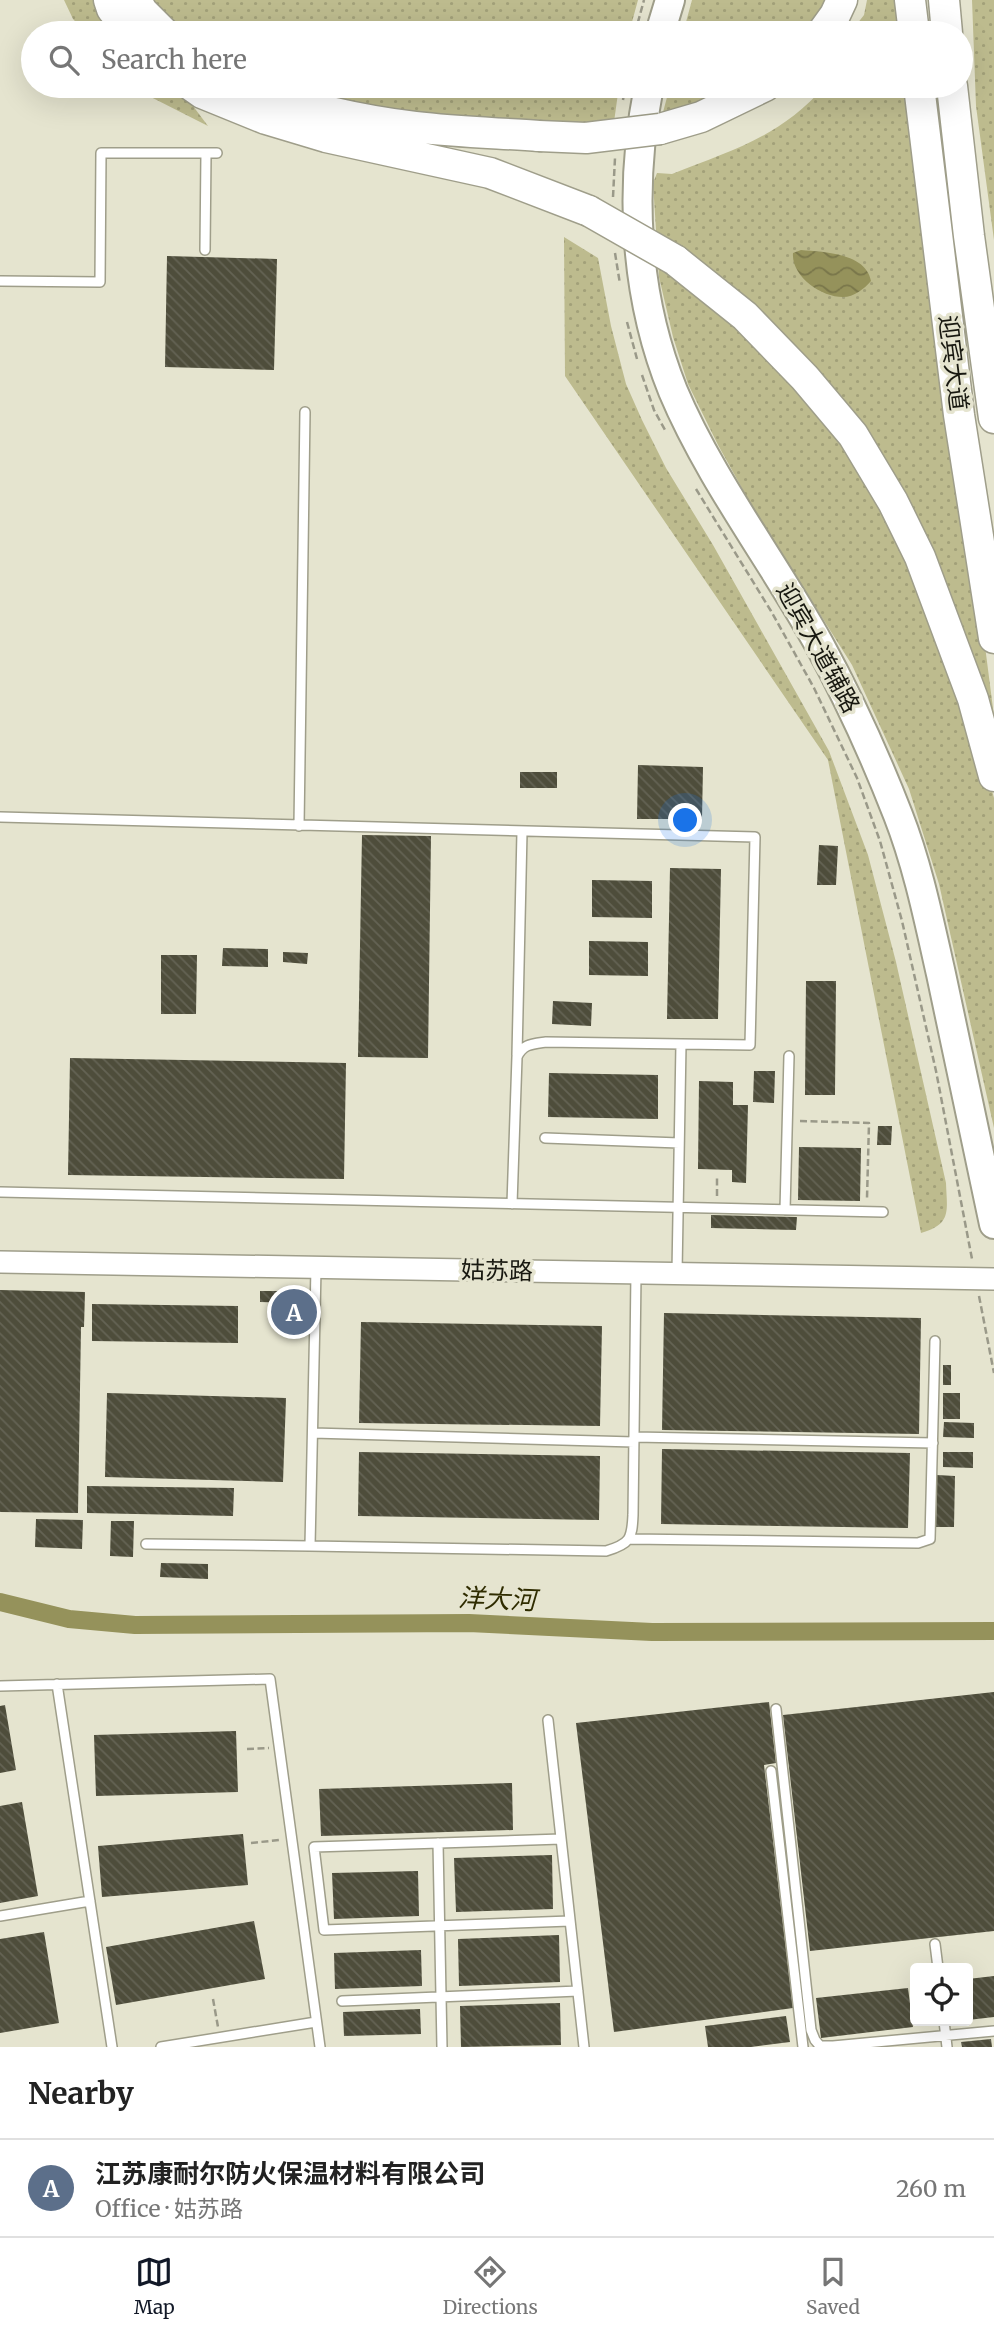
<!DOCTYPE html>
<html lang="en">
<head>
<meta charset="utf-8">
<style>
	body { margin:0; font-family:Merriweather,"Noto Sans SC",serif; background:#f2f2f2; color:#222 }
	.controls { position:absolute; right:21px; bottom:21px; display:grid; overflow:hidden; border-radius:7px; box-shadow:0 7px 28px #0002 }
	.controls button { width:63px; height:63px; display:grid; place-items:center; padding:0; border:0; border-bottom:2px solid #e0e0e0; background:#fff; color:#222; font:35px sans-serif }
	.you { position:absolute; left:686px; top:821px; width:24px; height:24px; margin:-18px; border:5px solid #fff; border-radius:50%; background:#1a73e8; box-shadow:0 0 0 10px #1a73e833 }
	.badge { display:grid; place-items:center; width:46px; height:46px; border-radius:50%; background:#111827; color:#fff; font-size:23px; font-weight:700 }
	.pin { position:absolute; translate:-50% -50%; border:4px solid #fff; box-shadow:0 2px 7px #0006 }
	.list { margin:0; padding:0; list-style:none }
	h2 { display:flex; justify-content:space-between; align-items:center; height:91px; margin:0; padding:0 28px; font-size:30px }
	h2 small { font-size:23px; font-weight:400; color:#767676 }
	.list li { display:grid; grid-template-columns:46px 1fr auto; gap:21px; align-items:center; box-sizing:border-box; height:98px; padding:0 28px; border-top:2px solid #e0e0e0 }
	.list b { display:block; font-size:26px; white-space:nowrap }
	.list p { margin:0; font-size:23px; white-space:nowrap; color:#767676 }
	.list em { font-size:23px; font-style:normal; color:#767676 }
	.icon { flex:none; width:38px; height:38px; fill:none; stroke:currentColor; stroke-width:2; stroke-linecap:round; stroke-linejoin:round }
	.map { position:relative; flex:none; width:994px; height:2047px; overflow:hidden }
	.search { position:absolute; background:#fff; box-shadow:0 7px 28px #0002; left:21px; right:21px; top:21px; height:77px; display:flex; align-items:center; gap:18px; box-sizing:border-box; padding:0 24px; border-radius:38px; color:#767676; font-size:26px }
	.sheet { height:189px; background:#fff }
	nav { display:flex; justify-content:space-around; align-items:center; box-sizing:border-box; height:98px; border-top:2px solid #e0e0e0; background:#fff; font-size:19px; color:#767676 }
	nav a { display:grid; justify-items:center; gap:4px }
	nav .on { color:#111827 }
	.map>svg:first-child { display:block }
	.grass { fill:url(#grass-dots) }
	.water { fill:url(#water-waves) }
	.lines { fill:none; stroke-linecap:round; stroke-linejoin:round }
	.canal { stroke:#95925b; stroke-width:18 }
	.building { fill:url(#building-back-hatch) }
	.service-casing { stroke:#9f9e8a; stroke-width:12 }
	.tertiary-casing { stroke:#9f9e8a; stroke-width:24 }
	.primary-casing { stroke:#9f9e8a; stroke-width:32 }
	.trunk-casing { stroke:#9f9e8a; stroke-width:33 }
	.path { stroke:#9a9989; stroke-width:2.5; stroke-dasharray:7 3.5; stroke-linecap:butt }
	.service { stroke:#fff; stroke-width:9 }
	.tertiary { stroke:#fff; stroke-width:21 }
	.primary { stroke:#fff; stroke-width:28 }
	.trunk { stroke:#fff; stroke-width:30 }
	.trunk-bridge-casing { stroke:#9f9e8a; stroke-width:33; stroke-linecap:butt }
	.trunk-bridge { stroke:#fff; stroke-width:30 }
	.labels { text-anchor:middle; stroke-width:7; stroke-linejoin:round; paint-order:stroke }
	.street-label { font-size:24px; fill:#181810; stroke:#e5e4cf }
	.water-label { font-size:26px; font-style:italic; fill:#2f2c00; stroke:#e5e4cf }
</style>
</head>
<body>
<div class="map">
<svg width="994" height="2047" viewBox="0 0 994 2047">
	<defs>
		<pattern id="grass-dots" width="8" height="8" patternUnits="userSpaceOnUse" patternTransform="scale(1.75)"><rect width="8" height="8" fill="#bdbb8e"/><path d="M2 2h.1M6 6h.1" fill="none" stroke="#a2a079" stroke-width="1.8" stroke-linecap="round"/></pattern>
		<pattern id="water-waves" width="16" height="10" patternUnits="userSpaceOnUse" patternTransform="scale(1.75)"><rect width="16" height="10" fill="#95925b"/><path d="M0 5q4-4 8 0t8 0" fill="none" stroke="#79764a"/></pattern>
		<pattern id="building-back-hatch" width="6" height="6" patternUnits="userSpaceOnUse" patternTransform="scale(1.75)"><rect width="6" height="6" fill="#4e4d3b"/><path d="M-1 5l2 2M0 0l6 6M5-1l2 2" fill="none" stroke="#646354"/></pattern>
	</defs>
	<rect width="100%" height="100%" fill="#e5e4cf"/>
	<!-- grass -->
	<path class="grass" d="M64 0H97L117 33H86L73 19Z
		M153 0H638L629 33H179L169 24Z
		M692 0H834L813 33H683Z
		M867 0H902L906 33H850L864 15Z
		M972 0H994V240L976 106Z
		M133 86H173L184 94 208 126 137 90Z
		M264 86H619L614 122 532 128 422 121Z
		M670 86H749L662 116Z
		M825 86H913L994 716 983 758 994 798V1128L939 884 909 789 852 665 753 508 718 445 688 384 673 337 659 277 653 183 657 173 672 174C733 150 780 137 825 86Z
		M564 237 598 258 611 326 626 384 642 420 666 468 713 545 829 751 868 855 896 962 946 1183C947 1211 952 1224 921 1233L828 760 565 376Z"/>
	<!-- water -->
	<path class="water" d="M801 250C824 252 866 253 871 281 864 289 854 297 843 297 821 297 791 276 793 253Z"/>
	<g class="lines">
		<!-- canal -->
		<path class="canal" d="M0 1602 69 1619 135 1625 469 1623 652 1632 994 1631"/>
	</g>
	<!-- building -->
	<path class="building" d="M167 256 277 259 274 370 165 367Z
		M638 765 703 767 702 819H637Z
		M520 772H557V788H520Z
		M362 835 431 836 428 1058 358 1057Z
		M819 845 838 846 836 885H817Z
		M670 868 721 869 718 1019H667Z
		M592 880 652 881V918L592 917Z
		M589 941 648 942V976L589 975Z
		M223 948 268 949V967L222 966Z
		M283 952 308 953 307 964 283 962Z
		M161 955H197L196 1014H161Z
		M806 981H836L835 1095H805Z
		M553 1001 592 1003 591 1026 552 1024Z
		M70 1058 346 1063 344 1179 68 1175Z
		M754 1071H775L774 1103 753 1102Z
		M549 1073 658 1075V1119L548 1117Z
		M699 1081 733 1082V1105H748L746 1183 732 1182V1170L698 1169Z
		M878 1126H892L891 1145H877Z
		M799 1147 861 1148 860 1201 798 1200Z
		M711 1215 797 1217 796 1230 711 1228Z
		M0 1290 85 1292 84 1327H81L78 1513 0 1512Z
		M260 1291H295V1303L260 1302Z
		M92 1304 238 1306V1343L92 1341Z
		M664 1313 921 1318 919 1434 662 1430Z
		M361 1322 602 1326 600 1426 359 1423Z
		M943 1365H951V1385H943Z
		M107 1393 286 1398 283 1482 105 1477Z
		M943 1393H960V1419H943Z
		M944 1422 974 1423V1438L943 1437Z
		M662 1449 910 1453 908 1528 661 1524Z
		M359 1452 600 1456 599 1520 358 1516Z
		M943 1452H973V1468L943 1467Z
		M937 1475 955 1476 954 1527H936Z
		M87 1486 234 1488 233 1516 87 1513Z
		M36 1519 83 1520 82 1549 35 1547Z
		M111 1521H134L133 1557 110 1556Z
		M161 1563 208 1564V1579L160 1577Z
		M994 1692V1931L810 1951 783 1715Z
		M769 1702 776 1763 764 1765 793 2008 614 2032 576 1723Z
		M5 1705 16 1770 0 1773V1706Z
		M236 1731 238 1792 96 1796 94 1735Z
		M512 1783 513 1830 321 1836 319 1789Z
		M22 1802 38 1896 0 1903V1806Z
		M243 1834 248 1885 102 1897 98 1846Z
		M552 1855 553 1909 456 1912 454 1858Z
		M418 1871 419 1916 334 1919 332 1873Z
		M254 1921 265 1979 116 2005 106 1947Z
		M44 1932 59 2023 0 2033V1939Z
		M559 1935 560 1982 459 1986 458 1939Z
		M421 1950 422 1986 335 1989 334 1953Z
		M994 1976V2017L968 2020V1979Z
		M908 1988 913 2027 821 2038 816 1998Z
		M560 2003 561 2045 461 2047 460 2006Z
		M420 2009 421 2034 344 2036 343 2012Z
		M786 2016 790 2042 751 2047H708L705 2026Z
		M991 2039 992 2047H962L961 2042Z"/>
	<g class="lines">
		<!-- service casing -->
		<g class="service-casing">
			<path id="service" d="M205 250 206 153
				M0 281 100 282 101 153H217
				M0 817 755 837 750 1045 546 1042C532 1044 523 1044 517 1057L512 1204
				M299 826 305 412
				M517 1055 522 832
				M545 1138 679 1143
				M0 1192 883 1212
				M785 1210 789 1056
				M677 1272 681 1044
				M313 1433 634 1442
				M634 1437 933 1443
				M630 1539 918 1543 930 1539 935 1341
				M146 1544 310 1546 316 1268
				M310 1546 606 1551C630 1544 632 1539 633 1515L636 1273
				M57 1684 112 2047
				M0 1686 270 1679 320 2047
				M776 1709 811 2030 815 2040 820 2046H833L994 2031
				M548 1720 584 2047
				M771 1771 803 2047
				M561 1839 314 1847 324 1930 570 1921
				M438 1843 442 2047
				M0 1916 90 1901
				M935 1944 938 1968
				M342 2001 578 1991
				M944 2021 947 2047
				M161 2047 316 2022"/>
		</g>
		<!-- tertiary casing -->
		<g class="tertiary-casing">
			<path id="tertiary" d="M0 1262 994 1279"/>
		</g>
		<!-- primary casing -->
		<g class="primary-casing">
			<path id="primary" d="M660 33 670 0
				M649 86C629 187 634 295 673 391 710 479 773 561 819 644 849 699 875 756 898 815 918 866 929 921 941 974 959 1057 977 1140 994 1224"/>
		</g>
		<!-- trunk casing -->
		<g class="trunk-casing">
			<path id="trunk" d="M109 0 112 9 133 33
				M136 0 142 11 164 33
				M910 0 914 33
				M944 0 947 33
				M822 33 835 15 842 0
				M192 86 202 93 266 119 326 137 490 173 589 211
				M242 86C298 106 356 120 415 127 456 132 498 133 539 136
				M919 86 959 415 994 638
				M952 86 969 236 994 418
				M660 129 701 117 765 86
				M675 260 745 316 805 378 853 435 893 502 920 557 973 699 994 776"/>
		</g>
		<!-- path -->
		<path class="path" d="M635 33 644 0
			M623 100 625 86
			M613 197 615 158
			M615 253 620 284
			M627 322 637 359
			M642 375 654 410 665 430
			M696 489 771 611 814 688 857 778 880 841 902 921 936 1071 972 1259
			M800 1121 869 1123 867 1198
			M717 1196V1175
			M979 1296 994 1373
			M247 1749 269 1748
			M251 1843 279 1840
			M213 1999 218 2027"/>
		<!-- service -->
		<use href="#service" class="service"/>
		<!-- tertiary -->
		<use href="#tertiary" class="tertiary"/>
		<!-- primary -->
		<use href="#primary" class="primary"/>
		<!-- trunk -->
		<use href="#trunk" class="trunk"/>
		<!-- trunk-bridge casing -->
		<g class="trunk-bridge-casing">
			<path id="trunk-bridge" d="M539 136 586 138 660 129
				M589 211 675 260"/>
		</g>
		<!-- trunk-bridge -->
		<use href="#trunk-bridge" class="trunk-bridge"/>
	</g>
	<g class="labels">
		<!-- street labels -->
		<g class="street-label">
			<text transform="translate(953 363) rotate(83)" y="8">迎宾大道</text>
			<text transform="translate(818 648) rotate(61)" y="8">迎宾大道辅路</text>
			<text transform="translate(497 1271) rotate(1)" y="8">姑苏路</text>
		</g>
		<!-- water labels -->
		<g class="water-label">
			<text transform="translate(497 1599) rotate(2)" y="9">洋大河</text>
		</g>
	</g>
</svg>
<div class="controls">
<button><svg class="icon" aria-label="locate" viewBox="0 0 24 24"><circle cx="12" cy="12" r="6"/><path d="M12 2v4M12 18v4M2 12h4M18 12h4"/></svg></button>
</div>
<div class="you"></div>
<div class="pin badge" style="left:294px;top:1312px;background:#5c6f8a">A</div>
<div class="search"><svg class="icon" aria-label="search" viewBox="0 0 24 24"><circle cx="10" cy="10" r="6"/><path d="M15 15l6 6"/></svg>Search here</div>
</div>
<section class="sheet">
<h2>Nearby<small></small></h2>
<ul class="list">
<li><span class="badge" style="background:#5c6f8a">A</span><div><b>江苏康耐尔防火保温材料有限公司</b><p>Office · 姑苏路</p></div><em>260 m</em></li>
</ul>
</section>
<nav>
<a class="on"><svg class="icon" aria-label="map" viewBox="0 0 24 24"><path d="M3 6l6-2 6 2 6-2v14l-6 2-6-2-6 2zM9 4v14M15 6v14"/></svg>Map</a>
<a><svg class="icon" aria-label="directions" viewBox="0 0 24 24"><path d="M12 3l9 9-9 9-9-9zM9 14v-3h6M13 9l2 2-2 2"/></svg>Directions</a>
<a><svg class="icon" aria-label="saved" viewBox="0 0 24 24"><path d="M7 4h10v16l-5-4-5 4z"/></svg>Saved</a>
</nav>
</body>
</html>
